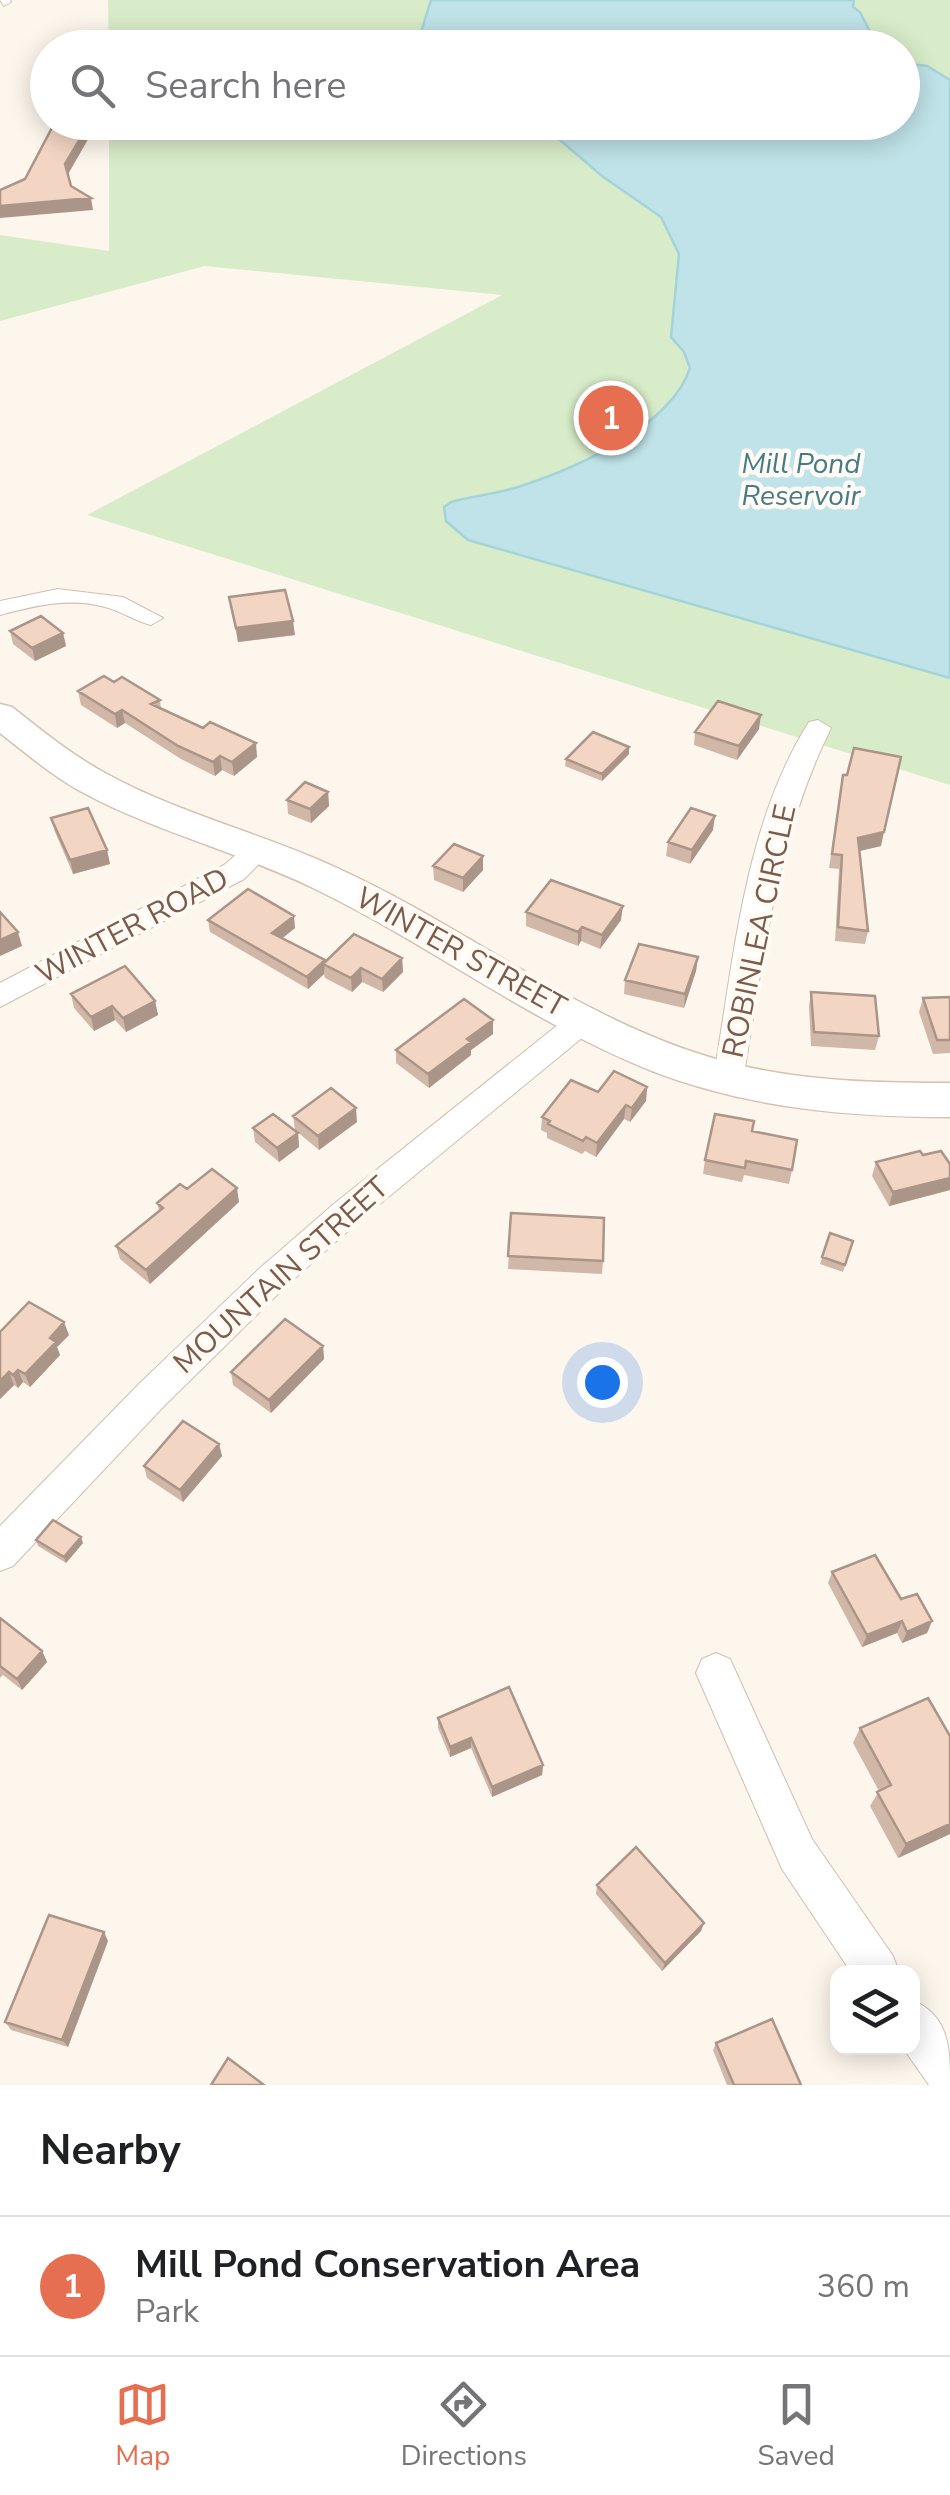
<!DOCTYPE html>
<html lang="en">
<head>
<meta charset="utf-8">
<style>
	body { margin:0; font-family:"Nunito Sans",sans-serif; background:#f6f6f6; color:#202124 }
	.controls { position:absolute; right:30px; bottom:30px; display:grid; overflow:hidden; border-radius:20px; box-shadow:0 5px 25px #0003 }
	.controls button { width:90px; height:90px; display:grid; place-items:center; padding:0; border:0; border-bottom:2px solid #e0e0e0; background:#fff; color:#202124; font:50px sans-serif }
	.you { position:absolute; left:602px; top:1382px; width:35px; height:35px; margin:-25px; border:8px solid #fff; border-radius:50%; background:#1a73e8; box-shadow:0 0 0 15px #1a73e833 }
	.badge { display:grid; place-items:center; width:65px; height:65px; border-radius:50%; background:#e76f51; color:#fff; font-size:32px; font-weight:700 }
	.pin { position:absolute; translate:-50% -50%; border:5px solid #fff; box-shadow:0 2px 10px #0006 }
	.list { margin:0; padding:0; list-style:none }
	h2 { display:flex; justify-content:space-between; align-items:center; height:130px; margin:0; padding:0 40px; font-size:42px }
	h2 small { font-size:32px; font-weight:400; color:#757577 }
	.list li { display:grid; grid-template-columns:65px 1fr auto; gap:30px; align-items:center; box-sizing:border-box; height:140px; padding:0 40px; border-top:2px solid #e0e0e0 }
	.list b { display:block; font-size:38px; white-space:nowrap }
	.list p { margin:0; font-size:32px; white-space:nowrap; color:#757577 }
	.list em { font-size:32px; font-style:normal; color:#757577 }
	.icon { flex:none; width:55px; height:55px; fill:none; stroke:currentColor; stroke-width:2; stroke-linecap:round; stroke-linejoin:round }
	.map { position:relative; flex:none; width:950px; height:2085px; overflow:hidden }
	.search { position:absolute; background:#fff; box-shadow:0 5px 25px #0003; left:30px; right:30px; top:30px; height:110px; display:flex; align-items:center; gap:25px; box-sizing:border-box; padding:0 35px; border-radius:55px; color:#757577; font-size:38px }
	.sheet { height:270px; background:#fff }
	nav { display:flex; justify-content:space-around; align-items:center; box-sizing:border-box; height:140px; border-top:2px solid #e0e0e0; background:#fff; font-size:28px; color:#757577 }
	nav a { display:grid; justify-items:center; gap:5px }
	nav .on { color:#e76f51 }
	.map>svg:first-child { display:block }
	.green { fill:#d8ecc9 }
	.water { fill:#bfe3e8; stroke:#a5d3da; stroke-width:2.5 }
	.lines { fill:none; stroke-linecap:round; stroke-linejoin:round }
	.street-casing { stroke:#d1beb0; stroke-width:2 }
	.secondary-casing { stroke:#d6c0b0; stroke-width:3 }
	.street { fill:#fff; fill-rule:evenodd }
	.secondary { fill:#fff; fill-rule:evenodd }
	.wall { fill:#d1b7a8 }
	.shaded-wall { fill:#aa9588 }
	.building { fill:#f3d5c3; stroke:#aa9588; stroke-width:2.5 }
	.labels { text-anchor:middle; stroke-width:9; stroke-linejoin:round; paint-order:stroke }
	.far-water-label { font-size:28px; font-style:italic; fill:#437c86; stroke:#fffaf3 }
	.street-label { font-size:30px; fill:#7a5c4d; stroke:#fffaf3 }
</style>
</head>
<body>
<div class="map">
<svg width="950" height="2085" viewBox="0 0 950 2085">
	<rect width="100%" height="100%" fill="#fdf6ec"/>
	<!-- green -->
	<path class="green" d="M108 0H950V785L87 515 502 295 205 266 0 321V235L109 251V123L902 122V48L109 47Z"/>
	<!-- water -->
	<path class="water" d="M431 0H854L853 7 860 12 878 47H431L421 32Z
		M903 63 927 66 950 80V678L468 540 446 521 444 507 451 502C473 496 496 494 518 487 574 469 671 427 690 368L684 352 671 337 679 254 661 217 602 176 540 123 902 122Z"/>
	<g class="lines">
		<!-- street casing -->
		<g class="street-casing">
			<path id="street" d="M0 0H10L11 2 4 6Z
				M58 589 123 597 163 618 151 625C135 621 121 611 105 607 69 597 35 606 0 615V601Z
				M818 720 831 728C776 839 763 959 743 1080L739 1088 728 1092 717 1088 713 1080C734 962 743 826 809 722Z
				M259 841 269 844 273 850 244 879 0 1007V983L224 865 249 844Z
				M584 1009 594 1012 599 1020 594 1028 358 1222 284 1288 165 1405 13 1566 0 1571V1526L140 1383 260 1268 335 1203 574 1012Z
				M716 1653 730 1659 812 1839 893 1956 899 1972H851L782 1869 696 1673 702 1659Z
				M912 2000C950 2016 950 2049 950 2085H929L903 2048H912Z"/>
		</g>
		<!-- secondary casing -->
		<g class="secondary-casing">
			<path id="secondary" d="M0 704 12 707C42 731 72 755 105 773 179 814 262 833 337 868 463 925 576 1017 709 1057 787 1081 869 1083 950 1083V1117C848 1117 748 1108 652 1071 531 1023 428 943 311 887 236 851 153 831 80 791 51 775 26 753 0 733Z"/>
		</g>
		<!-- street -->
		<use href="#street" class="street"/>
		<!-- secondary -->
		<use href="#secondary" class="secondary"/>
	</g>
	<!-- wall -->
	<path class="wall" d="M229 597 295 635 238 642Z
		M10 631 63 633 66 646 35 661 13 644Z
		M114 682 160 700 161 709 257 757 234 776 222 770 215 776 181 759 125 723 117 728 81 705 78 691Z
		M759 729 737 760 694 745 695 732Z
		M629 754 602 781 565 766 566 759Z
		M843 775 881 846 860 851 868 931 865 944 835 941 839 869 829 868Z
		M328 792 329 806 311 823 288 814 287 800Z
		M51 818 107 850 110 864 73 874 55 832Z
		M713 830 690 864 666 856 668 842Z
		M483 856V870L463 892 434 880 433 866Z
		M526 912 621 920 600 949 581 941 578 946 526 926Z
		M208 920 295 928 282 938 325 960V963L402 958 403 972 383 992 362 982 352 992 325 978 324 974 308 989 210 932Z
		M698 957 696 971 684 1008 624 994 625 980Z
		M811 992 879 1036 875 1050 811 1046 809 1006Z
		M71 994 155 1001 158 1015 126 1032 115 1020 94 1031 74 1008Z
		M950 997V1053L933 1054 919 1012 923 998Z
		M493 1020V1034L471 1050V1055L429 1088 396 1063V1050Z
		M647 1087 646 1101 630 1122 624 1119 596 1157 585 1151 582 1154 547 1138V1133L541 1130 542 1117 598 1092Z
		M293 1116 357 1122 319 1150 295 1130Z
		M253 1128 298 1133 299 1147 279 1162 255 1142Z
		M752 1131 792 1170 789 1184 744 1175 742 1182 703 1174 705 1160Z
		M923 1155 950 1164V1190L889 1206 872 1176 876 1162Z
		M187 1189 239 1202 150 1284 120 1259 116 1246 159 1211 157 1203Z
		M511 1213 603 1261 602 1274 508 1269Z
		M830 1233 853 1241 843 1272 820 1264Z
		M0 1332 69 1335 57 1347 60 1355 30 1387 23 1382 18 1388 14 1385 0 1399Z
		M323 1346 324 1359 271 1413 233 1385 231 1372Z
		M219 1444 222 1456 183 1502 147 1478 144 1466Z
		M36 1540 83 1543 66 1563 38 1546Z
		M832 1572 901 1599 932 1621 927 1633 902 1643 897 1633 862 1647 828 1583Z
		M0 1618 42 1651 47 1662 22 1690 3 1675 0 1678Z
		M438 1718 543 1765 542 1775 492 1797 471 1748 450 1757 438 1728Z
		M860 1728 950 1736V1834L898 1858 870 1806 879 1791 853 1743Z
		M597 1885 701 1931 662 1971 596 1894Z
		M108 1941 68 2047 11 2030 5 2022Z
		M716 2043 801 2085H727L713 2050Z"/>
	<!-- shaded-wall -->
	<path class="shaded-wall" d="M90 122H98L67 176 65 164Z
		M91 198 93 210 0 218V206Z
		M293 621 295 635 238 642 236 628Z
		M63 633 66 646 35 661 32 648Z
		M122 710 125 723 117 728 115 714Z
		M761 715 759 729 737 760 739 746Z
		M256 743 257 757 234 776 232 762Z
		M629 747V754L602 781V774Z
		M220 756 222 770 215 776 213 762Z
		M328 792 329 806 311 823 310 809Z
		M715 816 713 830 690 864 692 850Z
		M884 832 881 846 855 852 858 838Z
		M107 850 110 864 73 874 70 860Z
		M483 856V870L463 892V878Z
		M623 906 621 920 600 949 602 935Z
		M294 916 295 928 274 945 272 933Z
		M582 927 581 941 578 946V932Z
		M18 932 22 946 0 956V940Z
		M698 957 696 971 684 1008 685 994Z
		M402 958 403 972 383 992 382 979Z
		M325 960 324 974 308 989 307 977Z
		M361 968 362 982 352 992 351 978Z
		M155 1001 158 1015 126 1032 123 1018Z
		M112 1006 115 1020 94 1031 91 1017Z
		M493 1020V1034L471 1050V1055L429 1088 428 1074 467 1039Z
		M647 1087 646 1101 630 1122 632 1108Z
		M626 1105 624 1119 596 1157 597 1143Z
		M356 1108 357 1122 319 1150 318 1136Z
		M298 1133 299 1147 279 1162 277 1148Z
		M950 1178V1190L889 1206 893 1192Z
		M237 1188 239 1202 150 1284 146 1270Z
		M64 1322 69 1335 57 1347 60 1355 30 1387 25 1374 50 1338Z
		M323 1346 324 1359 271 1413 269 1400Z
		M18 1370 23 1382 18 1388 13 1375Z
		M9 1372 14 1385 0 1399V1381Z
		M219 1444 222 1456 183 1502 180 1490Z
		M81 1537 83 1543 66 1563 64 1557Z
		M902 1621 897 1633 862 1647 867 1635Z
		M932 1621 927 1633 902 1643 907 1632Z
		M42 1651 47 1662 22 1690 17 1679Z
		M471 1738V1748L450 1757V1747Z
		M543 1765 542 1775 492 1797V1787Z
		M950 1824V1834L898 1858 906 1844Z
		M704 1923 701 1931 662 1971 665 1963Z
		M104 1932 108 1941 68 2047 62 2040Z"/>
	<!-- building -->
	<path class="building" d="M55 122H90L65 164 71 186 91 198 0 206V190L25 179Z
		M285 590 293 621 236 628 229 597Z
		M41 616 63 633 32 648 10 631Z
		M104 676 114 682 122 677 160 700 151 704 203 728 210 722 256 743 232 762 220 756 213 762 178 746 122 710 115 714 78 691Z
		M718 701 761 715 739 746 695 732Z
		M593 732 629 747 602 774 566 759Z
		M854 748 901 757 884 832 858 838 868 931 838 927 842 855 832 854 843 775H847Z
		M305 782 328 792 310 809 287 800Z
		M88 808 107 850 70 860 51 818Z
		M691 808 715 816 692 850 668 842Z
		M454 844 483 856 463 878 433 866Z
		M551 880 623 906 602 935 582 927 578 932 526 912Z
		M248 889 294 916 272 933 325 960 307 977 208 920Z
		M0 912 18 932 0 940Z
		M354 934 402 958 382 979 361 968 351 978 323 964Z
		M639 944 698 957 685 994 625 980Z
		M125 966 155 1001 123 1018 112 1006 91 1017 71 994Z
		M811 992 875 996 879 1036 814 1032Z
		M950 997V1040H937L923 998Z
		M464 999 493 1020 467 1039 471 1042 428 1074 396 1050Z
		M614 1071 647 1087 632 1108 626 1105 597 1143 586 1137 583 1141 548 1124 550 1121 542 1117 571 1080 598 1092Z
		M331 1088 356 1108 318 1136 293 1116Z
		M273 1114 298 1133 277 1148 253 1128Z
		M715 1114 754 1121 752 1131 797 1140 792 1170 746 1161 745 1168 705 1160Z
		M920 1151 923 1155 941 1151 950 1164V1178L893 1192 876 1162Z
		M212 1169 237 1188 146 1270 116 1246 163 1208 157 1203 180 1184 187 1189Z
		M511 1213 604 1218 603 1261 508 1256Z
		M830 1233 853 1241 845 1265 822 1257Z
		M29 1302 64 1322 50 1338 56 1342 25 1374 18 1370 13 1375 9 1372 0 1381V1332Z
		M285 1319 323 1346 269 1400 231 1372Z
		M183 1421 219 1444 180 1490 144 1466Z
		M53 1520 81 1537 64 1557 36 1540Z
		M875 1555 901 1599 917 1594 932 1621 907 1632 902 1621 867 1635 832 1572Z
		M0 1618 42 1651 17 1679 0 1666Z
		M509 1687 543 1765 492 1787 471 1738 450 1747 438 1718Z
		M928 1698 950 1736V1824L906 1844 877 1792 891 1785 860 1728Z
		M636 1847 704 1923 665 1963 597 1885Z
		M49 1915 104 1932 62 2040 5 2022Z
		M772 2019 801 2085H734L716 2043Z
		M228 2058 264 2085H211Z"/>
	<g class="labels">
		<!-- far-water labels -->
		<g class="far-water-label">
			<text x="801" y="473">Mill Pond<tspan x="801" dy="32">Reservoir</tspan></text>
		</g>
		<!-- street labels -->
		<g class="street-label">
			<text transform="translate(132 926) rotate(-28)" y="10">WINTER ROAD</text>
			<text transform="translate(759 931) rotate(-78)" y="10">ROBINLEA CIRCLE</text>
			<text transform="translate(461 952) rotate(29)" y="10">WINTER STREET</text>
			<text transform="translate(281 1275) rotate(-42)" y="10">MOUNTAIN STREET</text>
		</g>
	</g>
</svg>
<div class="controls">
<button><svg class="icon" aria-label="layers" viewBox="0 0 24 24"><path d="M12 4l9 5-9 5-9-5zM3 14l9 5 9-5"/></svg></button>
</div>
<div class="you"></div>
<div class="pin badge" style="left:611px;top:418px">1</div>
<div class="search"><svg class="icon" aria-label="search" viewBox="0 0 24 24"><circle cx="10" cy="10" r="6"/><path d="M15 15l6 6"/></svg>Search here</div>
</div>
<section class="sheet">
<h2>Nearby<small></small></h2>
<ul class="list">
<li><span class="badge">1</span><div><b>Mill Pond Conservation Area</b><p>Park</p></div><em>360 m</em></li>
</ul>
</section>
<nav>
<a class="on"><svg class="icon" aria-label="map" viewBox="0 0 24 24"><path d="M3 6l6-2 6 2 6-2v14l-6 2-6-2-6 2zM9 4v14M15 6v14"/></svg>Map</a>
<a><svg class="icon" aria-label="directions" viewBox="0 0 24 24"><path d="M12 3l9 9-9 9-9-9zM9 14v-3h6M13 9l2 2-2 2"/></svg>Directions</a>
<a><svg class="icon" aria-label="saved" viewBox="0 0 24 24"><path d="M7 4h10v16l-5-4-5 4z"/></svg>Saved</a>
</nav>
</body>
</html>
